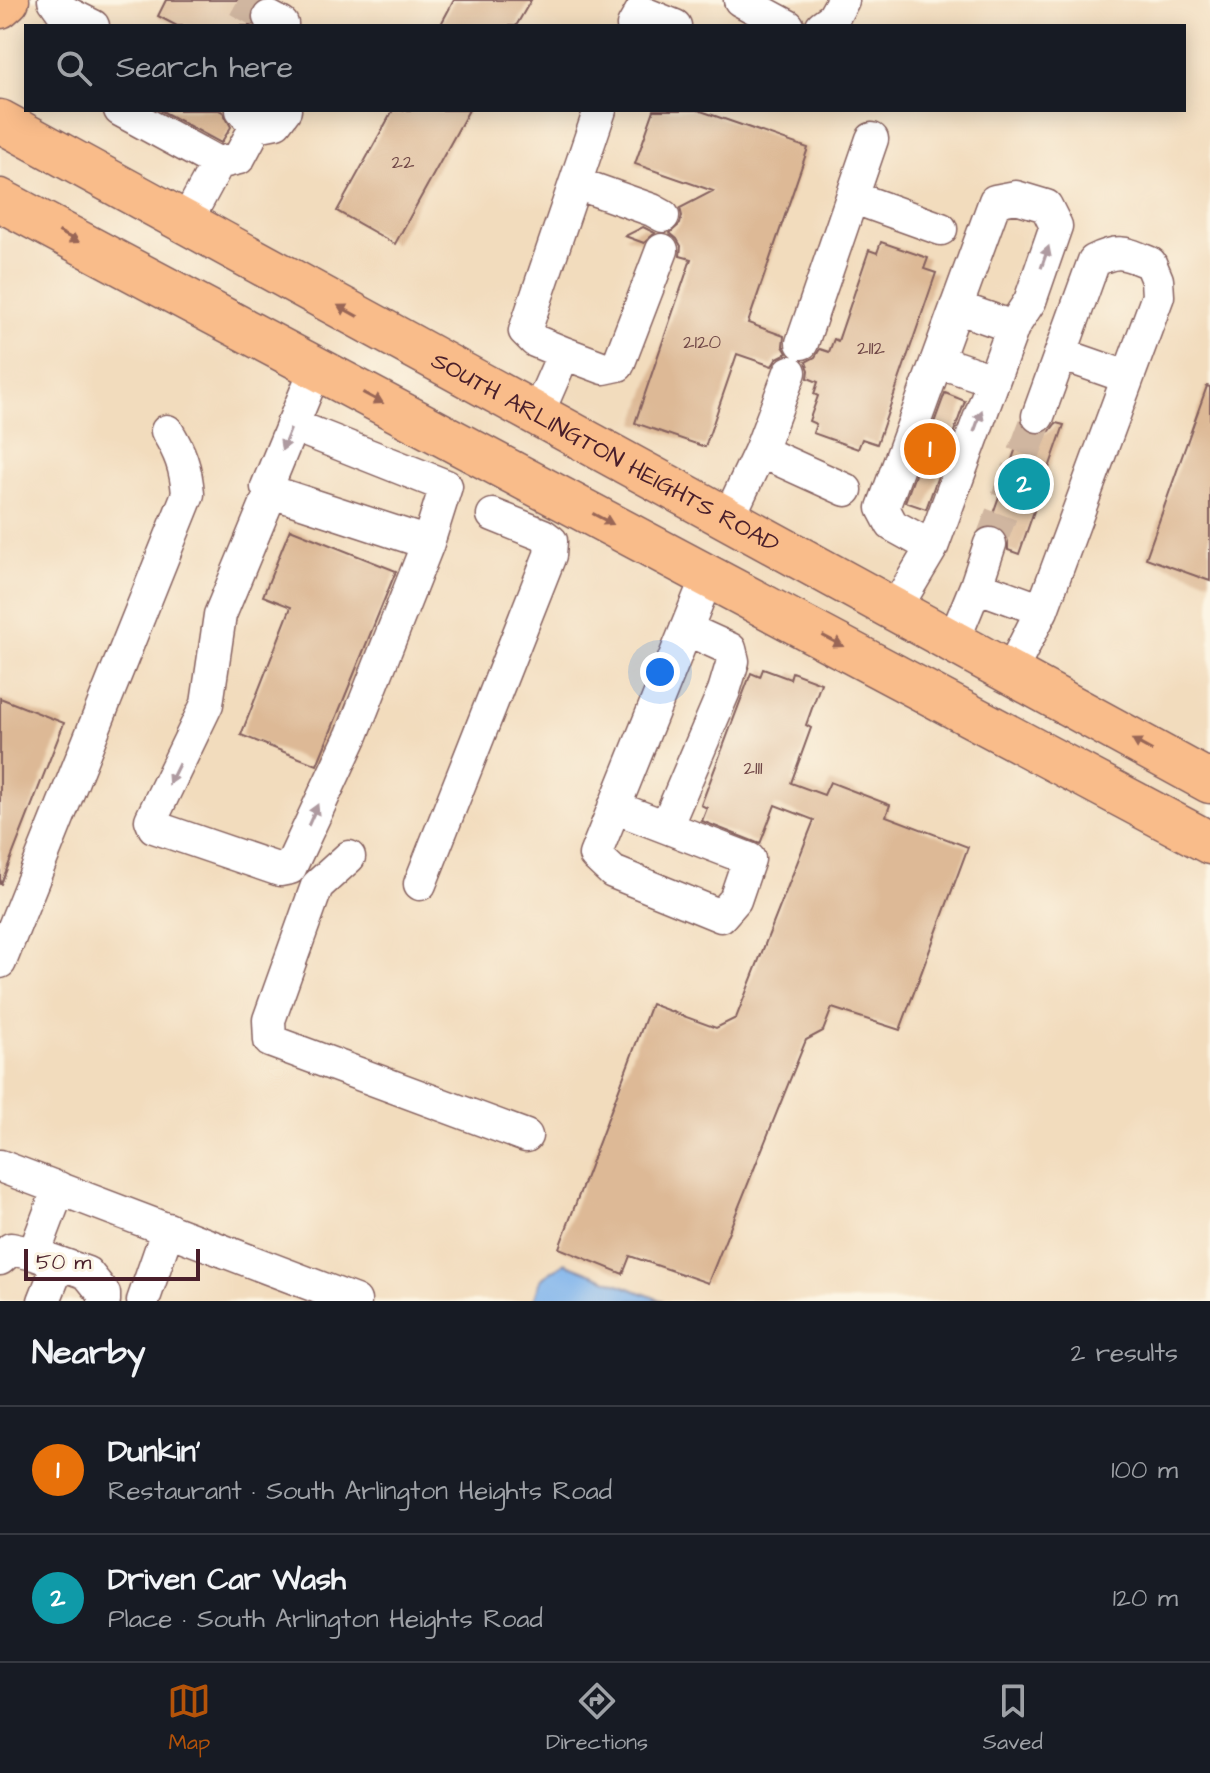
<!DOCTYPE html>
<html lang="en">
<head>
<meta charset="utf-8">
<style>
	body { margin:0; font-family:"Architects Daughter",sans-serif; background:#20242c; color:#f1f3f6 }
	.scale { position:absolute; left:24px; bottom:20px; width:176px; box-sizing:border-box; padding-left:8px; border:4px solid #4a1f2b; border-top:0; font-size:22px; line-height:28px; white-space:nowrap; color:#4a1f2b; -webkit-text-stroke:6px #fcf5e5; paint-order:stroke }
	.you { position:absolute; left:660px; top:672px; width:28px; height:28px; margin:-20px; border:6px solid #fff; border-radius:50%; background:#1a73e8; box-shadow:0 0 0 12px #1a73e833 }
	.badge { display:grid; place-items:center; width:52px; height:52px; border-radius:50%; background:#b45309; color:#fff; font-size:26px; font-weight:700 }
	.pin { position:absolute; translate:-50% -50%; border:4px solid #fff; box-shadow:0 2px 8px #0006 }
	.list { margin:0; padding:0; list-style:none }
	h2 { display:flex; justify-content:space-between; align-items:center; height:104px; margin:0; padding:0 32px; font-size:34px }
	h2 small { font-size:26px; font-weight:400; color:#9ea1a6 }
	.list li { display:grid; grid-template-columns:52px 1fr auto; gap:24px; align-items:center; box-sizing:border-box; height:128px; padding:0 32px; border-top:2px solid #363941 }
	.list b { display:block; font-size:30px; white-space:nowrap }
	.list p { margin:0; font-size:26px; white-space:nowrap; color:#9ea1a6 }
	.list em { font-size:26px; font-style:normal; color:#9ea1a6 }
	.icon { flex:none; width:44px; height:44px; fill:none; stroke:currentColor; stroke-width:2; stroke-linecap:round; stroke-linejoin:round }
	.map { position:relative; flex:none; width:1210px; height:1301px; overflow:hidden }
	.search { position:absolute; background:#171b24; box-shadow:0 4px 20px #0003; left:24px; right:24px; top:24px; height:88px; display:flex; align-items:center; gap:20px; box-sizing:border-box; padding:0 28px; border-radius:0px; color:#9ea1a6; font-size:30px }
	.sheet { height:360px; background:#171b24 }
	nav { display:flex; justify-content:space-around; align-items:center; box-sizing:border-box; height:112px; border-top:2px solid #363941; background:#171b24; font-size:22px; color:#9ea1a6 }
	nav a { display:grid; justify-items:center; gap:4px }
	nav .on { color:#b45309 }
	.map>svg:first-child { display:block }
	.water { fill:#7eb3ec; stroke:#64698c; stroke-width:2 }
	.building { fill:#ddb996 }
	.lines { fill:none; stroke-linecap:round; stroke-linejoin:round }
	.minor-tunnel { stroke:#d0b6a0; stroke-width:32; stroke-dasharray:32 16; stroke-linecap:butt }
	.minor-casing { stroke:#85615e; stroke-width:35 }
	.major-casing { stroke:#85615e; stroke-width:45 }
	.minor { stroke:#fff; stroke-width:32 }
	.major { stroke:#f9bc8a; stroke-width:42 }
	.oneway { fill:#996656 }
	.oneway2 { fill:#ae9aa0 }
	.labels { text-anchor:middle; stroke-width:6; stroke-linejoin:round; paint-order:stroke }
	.number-label { font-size:20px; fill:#6f4646 }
	.street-label { font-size:24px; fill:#4a1f2b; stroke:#fcf5e5 }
</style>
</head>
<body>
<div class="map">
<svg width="1210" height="1301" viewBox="0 0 1210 1301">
	<rect width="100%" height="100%" fill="#fcf5e5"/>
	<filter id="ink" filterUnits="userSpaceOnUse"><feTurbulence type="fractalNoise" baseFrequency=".0125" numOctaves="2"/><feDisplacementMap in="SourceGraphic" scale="16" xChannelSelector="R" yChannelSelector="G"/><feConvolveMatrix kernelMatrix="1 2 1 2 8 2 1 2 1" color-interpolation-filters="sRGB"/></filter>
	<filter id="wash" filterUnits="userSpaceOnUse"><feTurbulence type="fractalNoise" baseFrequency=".006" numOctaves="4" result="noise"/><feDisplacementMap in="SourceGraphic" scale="32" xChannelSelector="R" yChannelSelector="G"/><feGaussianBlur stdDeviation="1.8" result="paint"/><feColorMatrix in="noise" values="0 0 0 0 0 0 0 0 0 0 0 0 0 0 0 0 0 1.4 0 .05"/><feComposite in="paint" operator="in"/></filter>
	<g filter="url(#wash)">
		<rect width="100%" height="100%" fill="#f2dcbd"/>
		<!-- water -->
		<path class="water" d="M564 1263 663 1301H534L541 1279Z"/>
		<g id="blocks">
			<!-- building -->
			<path class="building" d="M166 0H261L252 9 250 17 252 26H177L158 16Z
				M454 0H531L516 26H440Z
				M160 110H219L223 112 231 127 221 143Z
				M393 110H469L395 244 337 211Z
				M654 110H698L808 148 748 323 784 336 783 346 787 353 777 358 772 366 737 354 705 447 635 423 691 259 680 256 681 246 677 239 670 233 680 224 682 216 680 208 713 191 635 164Z
				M643 227 655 233 644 243 625 236Z
				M881 242 928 258 924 269 936 273 877 444 862 439 858 449 813 433 816 424 809 421 818 396 814 394 818 382 808 378 809 370 806 362 815 357 820 349 829 352 834 339 838 341 869 250 877 253Z
				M1207 386 1210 387V581L1146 558Z
				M945 393 965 401 926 509 905 502Z
				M1056 423 1064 425 1019 554 1008 550V539L1004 531 989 525 1023 428 1031 434 1041 435 1050 431Z
				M290 529 396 571 317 765 241 735 291 607 263 596Z
				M763 669 790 679 792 672 821 683 806 725 811 728 791 783 824 795 830 782 890 805 886 816 968 847 900 1030 832 1008 823 1031 806 1040 708 1283 630 1256 623 1274 559 1248 651 1004 716 1028 736 1018 814 820 775 805 760 844 702 821 707 808 701 805 751 673 760 677Z
				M0 698 64 723 1 884H0Z"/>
		</g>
	</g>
	<g filter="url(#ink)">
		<use href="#blocks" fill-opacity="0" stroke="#85615e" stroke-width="2"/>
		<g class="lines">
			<!-- minor-tunnel -->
			<path class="minor-tunnel" d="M238 0 269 17
				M990 544 1038 416"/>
			<!-- minor casing -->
			<g class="minor-casing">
				<path id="minor" d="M54 0 61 10 93 26
					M740 0 788 26
					M269 17 282 24
					M633 26 641 12 675 26
					M822 26 833 18 843 0
					M120 110 218 163
					M256 126 276 122 285 110
					M576 183 652 210 663 216
					M852 197 941 229
					M186 222 218 163 239 158 256 126 242 110
					M956 307 1013 327
					M802 343 872 139
					M564 353 535 341 525 331 600 110
					M1061 354 1127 377
					M937 361 993 380
					M537 415 564 353 604 368 618 365 662 250
					M1038 416 1094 261C1119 248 1125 253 1150 263L1157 280 1158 296 1042 610
					M292 425 446 486 428 543 275 493 267 487 316 368
					M760 451 790 372
					M271 492 220 615 207 704 151 820 154 827 280 870 290 868 352 735 428 543
					M728 519 760 451 846 490
					M976 586 990 544
					M895 609 932 547 1013 327 1030 301 1056 226 1046 206 1016 197 995 201 883 508 892 525 932 547
					M953 642 976 586 1042 610 1010 673
					M614 807 749 859 735 900 721 916 613 872 595 855 708 575
					M666 827 724 691 733 661 730 649 686 629
					M349 857 317 886 269 1020 270 1041 526 1136
					M420 884 550 555 551 541 543 535 493 515
					M0 962 188 494C186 468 180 452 167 431
					M0 1166 355 1301
					M59 1188 34 1254 87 1273 104 1294V1301
					M0 1259 11 1249 34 1254
					M44 1301 59 1263
					M143 1301 168 1229"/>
			</g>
			<!-- major casing -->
			<g class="major-casing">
				<g id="major">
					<path d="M0 7 8 0"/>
					<path id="s1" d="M0 121 1210 782"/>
					<path d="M0 200 1210 843"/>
				</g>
			</g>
			<!-- minor -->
			<use href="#minor" class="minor"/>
			<!-- major -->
			<use href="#major" class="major"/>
		</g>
		<!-- one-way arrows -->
		<defs><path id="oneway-solid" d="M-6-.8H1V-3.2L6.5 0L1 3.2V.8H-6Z" transform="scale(2)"/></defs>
		<g class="oneway">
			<use href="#oneway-solid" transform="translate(69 237) rotate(28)"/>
			<use href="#oneway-solid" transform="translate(348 311) rotate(-151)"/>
			<use href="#oneway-solid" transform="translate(373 398) rotate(28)"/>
			<use href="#oneway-solid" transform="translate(603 519) rotate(28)"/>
			<use href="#oneway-solid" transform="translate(833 641) rotate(28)"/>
			<use href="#oneway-solid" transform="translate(1142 745) rotate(-151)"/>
		</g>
		<g class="oneway2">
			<use href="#oneway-solid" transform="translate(1045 257) rotate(-71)"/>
			<use href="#oneway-solid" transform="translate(978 421) rotate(-70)"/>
			<use href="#oneway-solid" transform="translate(286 440) rotate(112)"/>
			<use href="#oneway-solid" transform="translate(174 774) rotate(116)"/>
			<use href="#oneway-solid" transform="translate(313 815) rotate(-66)"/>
		</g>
	</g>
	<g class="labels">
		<!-- number labels -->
		<g class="number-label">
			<text x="403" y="168">22</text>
			<text x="702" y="348">2120</text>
			<text x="871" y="354">2112</text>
			<text x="753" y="774">2111</text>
		</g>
		<!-- street labels -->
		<g class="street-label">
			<text dy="8" stroke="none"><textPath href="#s1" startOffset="690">SOUTH ARLINGTON HEIGHTS ROAD</textPath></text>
		</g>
	</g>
</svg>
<div class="scale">50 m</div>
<div class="you"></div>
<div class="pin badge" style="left:930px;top:449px;background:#e8710a">1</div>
<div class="pin badge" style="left:1024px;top:484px;background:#0f9aa8">2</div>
<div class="search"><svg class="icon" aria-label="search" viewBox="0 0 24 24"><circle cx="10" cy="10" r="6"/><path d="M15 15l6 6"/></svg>Search here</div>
</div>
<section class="sheet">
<h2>Nearby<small>2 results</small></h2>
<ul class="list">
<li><span class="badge" style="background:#e8710a">1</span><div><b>Dunkin'</b><p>Restaurant · South Arlington Heights Road</p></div><em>100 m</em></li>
<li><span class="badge" style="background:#0f9aa8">2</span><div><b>Driven Car Wash</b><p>Place · South Arlington Heights Road</p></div><em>120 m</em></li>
</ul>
</section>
<nav>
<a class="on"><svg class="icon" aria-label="map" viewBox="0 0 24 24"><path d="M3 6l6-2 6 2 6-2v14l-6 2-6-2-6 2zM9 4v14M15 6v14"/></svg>Map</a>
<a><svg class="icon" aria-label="directions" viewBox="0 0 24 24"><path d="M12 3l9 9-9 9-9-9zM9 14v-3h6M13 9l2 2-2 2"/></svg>Directions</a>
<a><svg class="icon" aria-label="saved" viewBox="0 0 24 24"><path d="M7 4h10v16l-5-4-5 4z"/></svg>Saved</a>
</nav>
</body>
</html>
